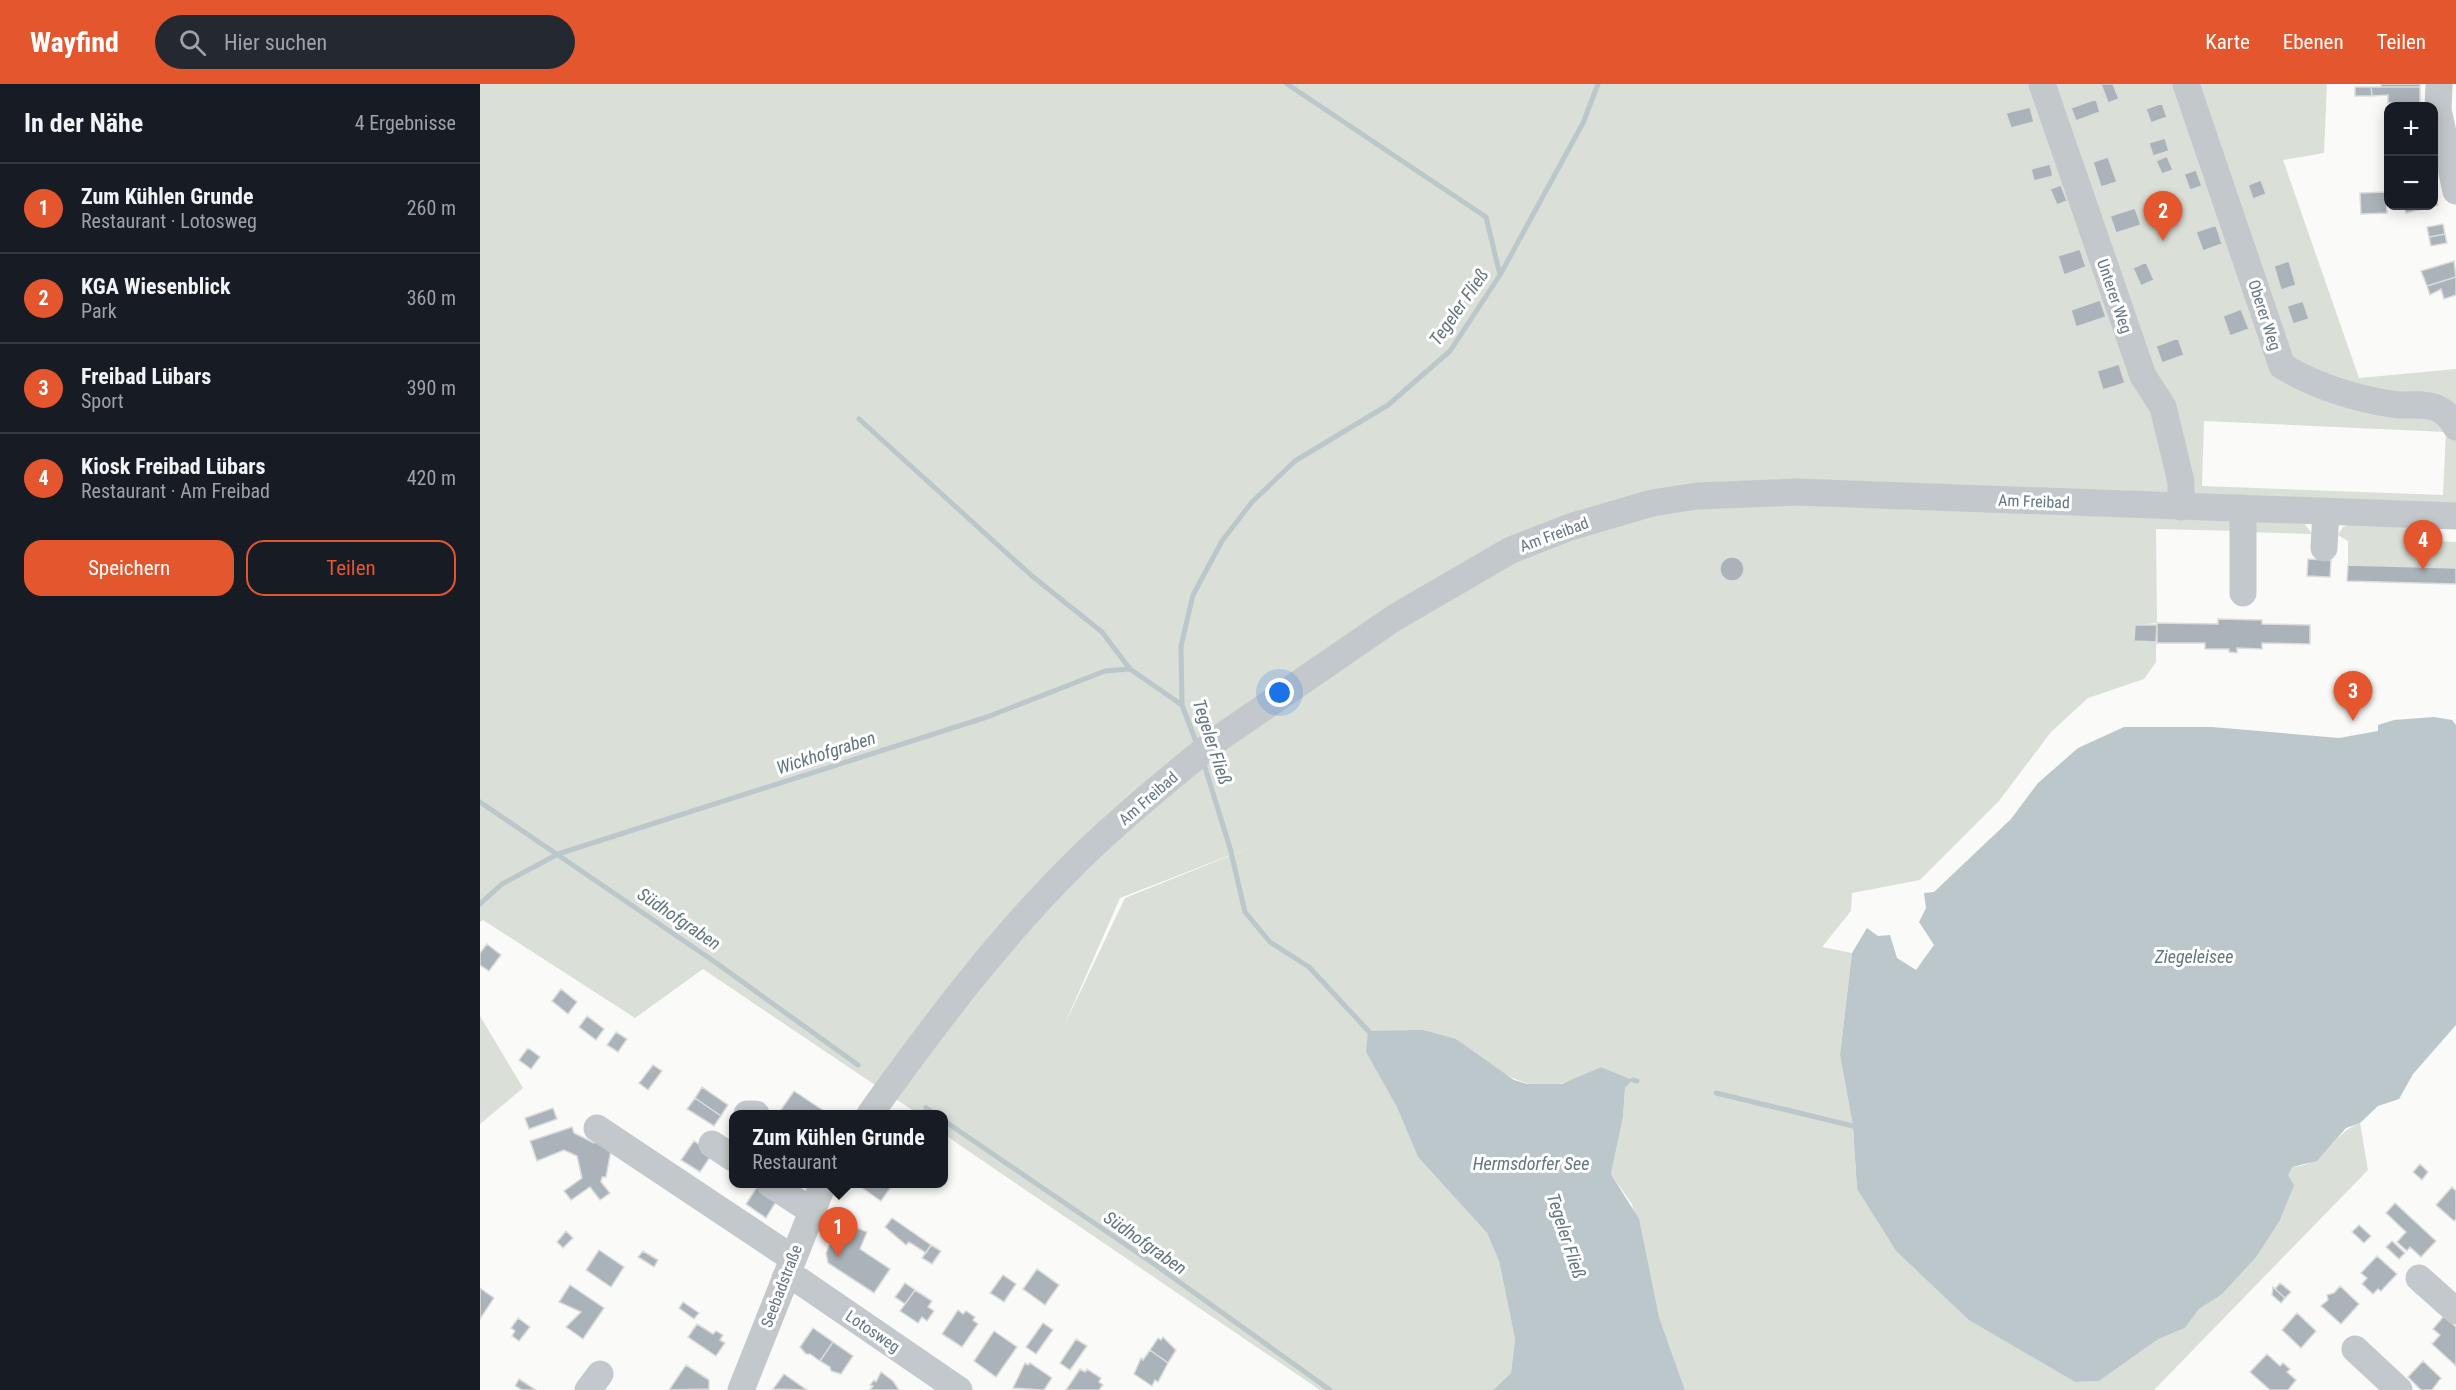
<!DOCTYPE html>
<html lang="de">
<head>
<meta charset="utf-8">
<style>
	body { margin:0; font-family:"Roboto Condensed",sans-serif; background:#242831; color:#f1f3f6 }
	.controls { position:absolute; right:18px; top:18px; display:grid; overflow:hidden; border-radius:12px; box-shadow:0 3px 15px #0003 }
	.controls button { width:54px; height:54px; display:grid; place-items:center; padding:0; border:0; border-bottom:2px solid #363941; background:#171b24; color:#f1f3f6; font:30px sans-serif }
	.you { position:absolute; left:800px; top:609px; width:21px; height:21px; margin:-15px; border:4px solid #fff; border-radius:50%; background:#1a73e8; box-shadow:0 0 0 9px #1a73e833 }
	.badge { display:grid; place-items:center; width:39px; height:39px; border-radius:50%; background:#e4572e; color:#fff; font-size:20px; font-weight:700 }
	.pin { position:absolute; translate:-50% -50px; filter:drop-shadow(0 2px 3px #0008) }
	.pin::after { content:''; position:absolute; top:32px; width:21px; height:18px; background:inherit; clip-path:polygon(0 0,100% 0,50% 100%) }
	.popup { position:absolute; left:249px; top:1026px; width:219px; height:78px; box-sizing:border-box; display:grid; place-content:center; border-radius:12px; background:#171b24; filter:drop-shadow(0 2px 4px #0005); font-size:20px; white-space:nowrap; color:#9ea1a6 }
	.popup b { font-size:22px; color:#f1f3f6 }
	.popup::after { content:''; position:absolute; left:50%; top:100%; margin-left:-12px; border:12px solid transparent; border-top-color:#171b24 }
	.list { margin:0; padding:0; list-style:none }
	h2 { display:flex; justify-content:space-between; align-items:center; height:78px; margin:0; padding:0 24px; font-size:26px }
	h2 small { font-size:20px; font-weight:400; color:#9ea1a6 }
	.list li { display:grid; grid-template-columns:39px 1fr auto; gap:18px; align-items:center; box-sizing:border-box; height:90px; padding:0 24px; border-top:2px solid #363941 }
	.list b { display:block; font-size:22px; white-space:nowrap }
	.list p { margin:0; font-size:20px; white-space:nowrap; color:#9ea1a6 }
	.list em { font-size:20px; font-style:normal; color:#9ea1a6 }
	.actions { display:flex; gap:12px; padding:18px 24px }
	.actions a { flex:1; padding:14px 0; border:2px solid #e4572e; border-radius:18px; text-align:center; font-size:21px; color:#e4572e }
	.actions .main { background:#e4572e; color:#fff }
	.icon { flex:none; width:33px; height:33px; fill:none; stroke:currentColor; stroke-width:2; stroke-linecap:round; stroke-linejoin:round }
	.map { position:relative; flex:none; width:1976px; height:1306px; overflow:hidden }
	header { display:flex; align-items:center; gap:36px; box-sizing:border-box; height:84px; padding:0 30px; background:#e4572e; color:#fff }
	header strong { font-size:28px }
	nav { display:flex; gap:33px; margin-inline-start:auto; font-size:21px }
	.search { width:420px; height:54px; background:#242831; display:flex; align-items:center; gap:15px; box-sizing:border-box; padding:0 21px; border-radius:33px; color:#9ea1a6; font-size:22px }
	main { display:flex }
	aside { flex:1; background:#171b24 }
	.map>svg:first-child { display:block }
	.green { fill:#dadfd7; fill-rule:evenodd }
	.water { fill:#bbc7cb }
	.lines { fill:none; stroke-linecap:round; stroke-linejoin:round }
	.stream { stroke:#bbc7cb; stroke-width:5 }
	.building { fill:#aab3b9; stroke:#dcdcda; stroke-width:1.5 }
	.minor { stroke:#c3c8cc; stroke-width:27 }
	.labels { text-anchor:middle; stroke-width:6; stroke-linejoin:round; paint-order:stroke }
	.street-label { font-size:16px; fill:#657683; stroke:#fff }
	.water-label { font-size:18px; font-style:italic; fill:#60757c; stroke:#fff }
</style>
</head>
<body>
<header>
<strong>Wayfind</strong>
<div class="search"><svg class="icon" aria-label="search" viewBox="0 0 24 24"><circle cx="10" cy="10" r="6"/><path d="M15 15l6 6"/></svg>Hier suchen</div>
<nav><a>Karte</a><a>Ebenen</a><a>Teilen</a></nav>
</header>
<main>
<aside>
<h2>In der Nähe<small>4 Ergebnisse</small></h2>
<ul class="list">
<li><span class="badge">1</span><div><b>Zum Kühlen Grunde</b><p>Restaurant · Lotosweg</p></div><em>260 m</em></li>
<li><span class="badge">2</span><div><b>KGA Wiesenblick</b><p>Park</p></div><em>360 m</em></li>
<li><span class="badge">3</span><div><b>Freibad Lübars</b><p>Sport</p></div><em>390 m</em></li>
<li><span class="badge">4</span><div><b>Kiosk Freibad Lübars</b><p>Restaurant · Am Freibad</p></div><em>420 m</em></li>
</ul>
<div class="actions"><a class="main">Speichern</a><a>Teilen</a></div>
</aside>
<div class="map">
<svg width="1976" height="1306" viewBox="0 0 1976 1306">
	<rect width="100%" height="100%" fill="#fafaf8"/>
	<!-- green -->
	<path class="green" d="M0 0H1847L1844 69 1803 76 1879 294 1976 285V421L1756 436 1759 447 1676 445 1677 539 1655 541V557L1676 558V578L1664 595 1608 614 1571 648 1519 717 1440 796 1372 809 1371 827 1342 863 1372 869 1360 971 1373 1042 1377 1105 1416 1167 1489 1235 1595 1298 1619 1297 1677 1255 1705 1244 1719 1225 1741 1211 1812 1083C1847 1082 1850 1050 1880 1039L1888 1086 1674 1306H1205L1179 1233 1152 1120 1131 1090 1143 1033 1145 1004 1153 996 1121 983C1109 988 1096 996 1083 999 1041 1012 1007 977 976 955L916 1021 938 1073 1007 1149 1019 1177 1035 1255 1031 1289 1013 1306H840L481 1062 463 1049V1030H438L223 885 155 934 3 836 0 838ZM1724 337 1966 348 1963 411 1722 402ZM779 760 645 814 583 944 640 814Z
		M1770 437 1824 439 1832 450 1767 448Z
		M1868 441 1930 442 1929 456 1976 458V484L1868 481V457L1858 451 1863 443Z
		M0 932 43 1004 0 1040Z"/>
	<!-- water -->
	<path class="water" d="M1954 633 1972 636 1976 641V941L1933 990 1919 1015 1898 1022 1880 1039 1866 1044 1837 1077 1812 1083 1808 1091 1814 1101 1800 1136 1776 1173 1741 1211 1719 1225 1705 1244 1678 1255 1619 1297 1595 1298 1489 1236 1416 1167 1377 1105 1373 1042 1360 971 1372 869 1387 844 1398 852 1410 851 1417 874 1436 886 1454 861 1439 838 1446 824 1444 809 1454 808 1531 735 1558 699 1598 664 1644 643H1732L1859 654 1898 647V641L1914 636Z
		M943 946 976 955 1034 996 1047 1000H1082L1121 983 1153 996 1145 1004 1143 1033 1131 1090 1159 1135 1179 1233 1205 1306H1013L1031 1289 1035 1255 1019 1177 1007 1149 938 1073 916 1021 886 968 888 947Z"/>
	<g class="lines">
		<!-- stream -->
		<path class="stream" d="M807 0 1006 133 1020 191
			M379 335 552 492 622 548 650 585
			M718 663 702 621 701 562 713 511 742 457 772 418 815 377 908 321 970 267 1020 191 1103 39 1118 0
			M723 677 750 764 765 828 790 858 829 883 893 952
			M0 718 232 876 378 981
			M0 820 22 800 78 770 507 633 625 587 650 585 702 621
			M1153 996 1157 997
			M1236 1009 1373 1042
			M446 1024 455 1030
			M463 1036 677 1182 850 1306"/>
	</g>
	<!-- building -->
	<path class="building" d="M1621 0H1633L1639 15 1628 19Z
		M1901 0H1940V3H1901Z
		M1875 3H1891L1892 12H1875Z
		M1891 3H1940V19H1908V11L1892 12Z
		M1616 15 1620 28 1596 37 1591 24Z
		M1682 19 1687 33 1671 39 1666 25Z
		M1550 23 1554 38 1531 44 1526 29Z
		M1685 54 1689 67 1673 72 1669 59Z
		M1687 72 1693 86 1682 90 1676 77Z
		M1628 73 1637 98 1621 103 1613 78Z
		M1570 80 1573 92 1554 97 1551 85Z
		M1716 86 1722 102 1710 106 1704 90Z
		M1781 96 1786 110 1773 115 1768 101Z
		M1581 101 1587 117 1577 121 1570 105Z
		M1954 106 1958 121 1926 129 1924 122H1954Z
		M1906 108 1907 129 1881 130 1880 109Z
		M1655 124 1661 141 1636 149 1630 132Z
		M1963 140 1965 150 1949 153 1947 143Z
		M1736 141 1742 160 1723 167 1716 148Z
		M1965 150 1967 159 1951 162 1949 153Z
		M1600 165 1606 183 1584 191 1578 172Z
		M1809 177 1816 201 1801 206 1794 182Z
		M1974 177 1976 193 1947 202 1941 187Z
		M1666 178 1674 196 1661 202 1653 184Z
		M1976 193V211L1964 215 1961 205 1950 211 1947 202Z
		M1620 216 1626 233 1596 243 1591 226Z
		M1823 217 1829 235 1813 240 1807 222Z
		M1761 225 1769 245 1750 252 1743 232Z
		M1698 254 1704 271 1682 279 1676 262Z
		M1639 280 1645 299 1623 306 1617 287Z
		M1240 485a12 12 0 1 1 24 0a12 12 0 1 1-24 0Z
		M1828 475 1851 476 1850 493 1827 492Z
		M1868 481 1976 484V500L1867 497Z
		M1738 535 1782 536V540L1830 541V560L1782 559V565L1757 564V569L1749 568V565H1725V559H1677V539L1738 540Z
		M1655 541H1677L1676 558 1654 557Z
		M7 860 21 871 9 887 0 881V869Z
		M81 905 97 918 88 930 72 917Z
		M107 932 124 945 116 956 99 943Z
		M136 948 147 955 138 968 127 961Z
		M48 964 60 973 51 985 39 976Z
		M173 981 182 987 168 1006 159 999Z
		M222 1003 248 1021 241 1032 215 1014Z
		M314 1007 344 1027 341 1030H298Z
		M215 1014 241 1032 234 1042 207 1025Z
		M73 1024 77 1035 49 1045 45 1034Z
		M92 1043 94 1049 114 1059 116 1055 132 1061 126 1093H122L121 1098 130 1109 120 1116 110 1103 91 1116 84 1107 102 1094 97 1072 84 1066 57 1077 50 1057Z
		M214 1057 233 1069 220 1088 201 1076Z
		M1940 1080 1948 1088 1942 1096 1933 1088Z
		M379 1100H413L401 1117 378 1101Z
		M277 1103 297 1116 286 1134 266 1120Z
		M1972 1103 1976 1107V1135L1974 1137 1956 1121Z
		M1915 1119 1956 1157 1941 1173 1930 1163 1927 1167 1917 1158 1926 1148 1906 1129Z
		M412 1134 451 1161 446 1169 429 1158 426 1161 405 1143Z
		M359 1137 387 1148 380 1165 410 1185 394 1209 348 1179 346 1169Z
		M1879 1141 1891 1152 1884 1159 1872 1148Z
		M86 1147 93 1154 83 1164 77 1158Z
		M1912 1157 1925 1169 1919 1175 1906 1163Z
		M451 1161 461 1167 452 1180 442 1174Z
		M119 1166 144 1183 131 1203 106 1186Z
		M163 1167 178 1176 174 1183 158 1173Z
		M1897 1172 1917 1190 1901 1207 1898 1205 1893 1210 1882 1200 1887 1194 1881 1189Z
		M557 1185 579 1201 565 1221 543 1205Z
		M523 1191 536 1200 524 1218 510 1209Z
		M425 1199 435 1206 425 1220 415 1213Z
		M1800 1199 1811 1208 1805 1214 1795 1205Z
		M90 1201 124 1224 103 1255 86 1243 101 1228 79 1218Z
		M1860 1202 1879 1220 1861 1240 1841 1222 1848 1216 1847 1211 1854 1209Z
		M1793 1203 1805 1214 1801 1219 1792 1211Z
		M0 1204 14 1214 0 1235Z
		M435 1206 452 1217 448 1223 454 1227 447 1237 442 1233 438 1239 420 1227Z
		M203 1218 219 1229 214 1235 199 1224Z
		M478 1226 483 1230 486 1227 495 1233 493 1236 498 1240 482 1263 462 1250Z
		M1817 1229 1836 1247 1821 1264 1802 1246Z
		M1964 1232 1976 1243V1282L1952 1260 1960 1251 1953 1245Z
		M38 1234 50 1243 39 1257 32 1252 35 1247 31 1244Z
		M563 1239 573 1246 556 1270 546 1263Z
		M217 1240 233 1250 236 1247 243 1251 240 1256 245 1259 236 1272 208 1253Z
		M333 1244 353 1258 340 1277 330 1270H326L320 1263Z
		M514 1247 537 1263 516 1293 494 1277Z
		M683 1253 696 1266 688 1279 670 1266 678 1254 681 1256Z
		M596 1255 607 1262 590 1286 580 1279Z
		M353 1258 373 1272 361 1290 351 1287 350 1283 340 1277Z
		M670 1266 688 1279 678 1298 675 1296 672 1302 654 1290 661 1274 663 1276Z
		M1787 1270 1800 1282 1803 1279 1810 1285 1807 1288 1816 1296 1808 1306H1790L1770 1288Z
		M1943 1277 1961 1294 1952 1306H1941L1928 1293Z
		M545 1279 548 1281 550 1279 572 1294 564 1306 533 1304Z
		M206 1281 229 1296V1305L189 1306Z
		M600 1285 605 1288 607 1285 621 1294 619 1298 623 1301 619 1306H586Z
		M401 1288 413 1297 419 1306H390L393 1302 390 1301 394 1296 396 1298Z
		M304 1290 327 1306H326L293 1305Z
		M39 1295 56 1306H42L35 1302Z"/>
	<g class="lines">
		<!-- minor -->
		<path class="minor" d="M1562 0 1663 292 1683 323 1701 398V423
			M1706 0 1802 282C1834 301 1874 314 1911 320 1926 323 1942 318 1957 324 1965 328 1972 335 1976 343
			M1959 0 1958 26 1976 107
			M1844 464 1846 427
			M1763 509V424
			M267 1030H276
			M390 1030C453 942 519 854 597 777 641 734 690 694 738 655L914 534 1031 466 1090 443 1172 419 1217 412 1316 408 1976 432
			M117 1044 312 1174
			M232 1060 253 1074
			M290 1100 330 1126
			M305 1194 320 1197 479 1306
			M1939 1194 1976 1227
			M1875 1265 1919 1306
			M108 1306 120 1290
			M261 1306 343 1100"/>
	</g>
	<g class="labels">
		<!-- street labels -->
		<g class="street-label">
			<text transform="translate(1635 212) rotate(71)" y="6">Unterer Weg</text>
			<text transform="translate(1785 231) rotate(72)" y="6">Oberer Weg</text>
			<text transform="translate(1554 417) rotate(2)" y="6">Am Freibad</text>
			<text transform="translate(1074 450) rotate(-20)" y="6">Am Freibad</text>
			<text transform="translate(668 714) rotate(-41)" y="6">Am Freibad</text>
			<text transform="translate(301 1202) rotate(-69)" y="6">Seebadstraße</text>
			<text transform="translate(393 1247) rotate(34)" y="6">Lotosweg</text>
		</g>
		<!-- water labels -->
		<g class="water-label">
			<text transform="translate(979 223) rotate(-55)" y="6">Tegeler Fließ</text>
			<text transform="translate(732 658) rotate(72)" y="6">Tegeler Fließ</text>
			<text transform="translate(346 669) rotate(-18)" y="6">Wickhofgraben</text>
			<text transform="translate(199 835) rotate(34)" y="6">Südhofgraben</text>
			<text x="1714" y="879">Ziegeleisee</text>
			<text x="1051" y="1086">Hermsdorfer See</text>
			<text transform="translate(1086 1152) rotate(72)" y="6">Tegeler Fließ</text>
			<text transform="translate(665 1159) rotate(35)" y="6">Südhofgraben</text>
		</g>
	</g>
</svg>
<div class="controls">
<button>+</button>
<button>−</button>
</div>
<div class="you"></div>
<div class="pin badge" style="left:358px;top:1173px">1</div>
<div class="popup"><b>Zum Kühlen Grunde</b>Restaurant</div>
<div class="pin badge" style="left:1683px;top:157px">2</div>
<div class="pin badge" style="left:1873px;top:637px">3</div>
<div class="pin badge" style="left:1943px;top:486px">4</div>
</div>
</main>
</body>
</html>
